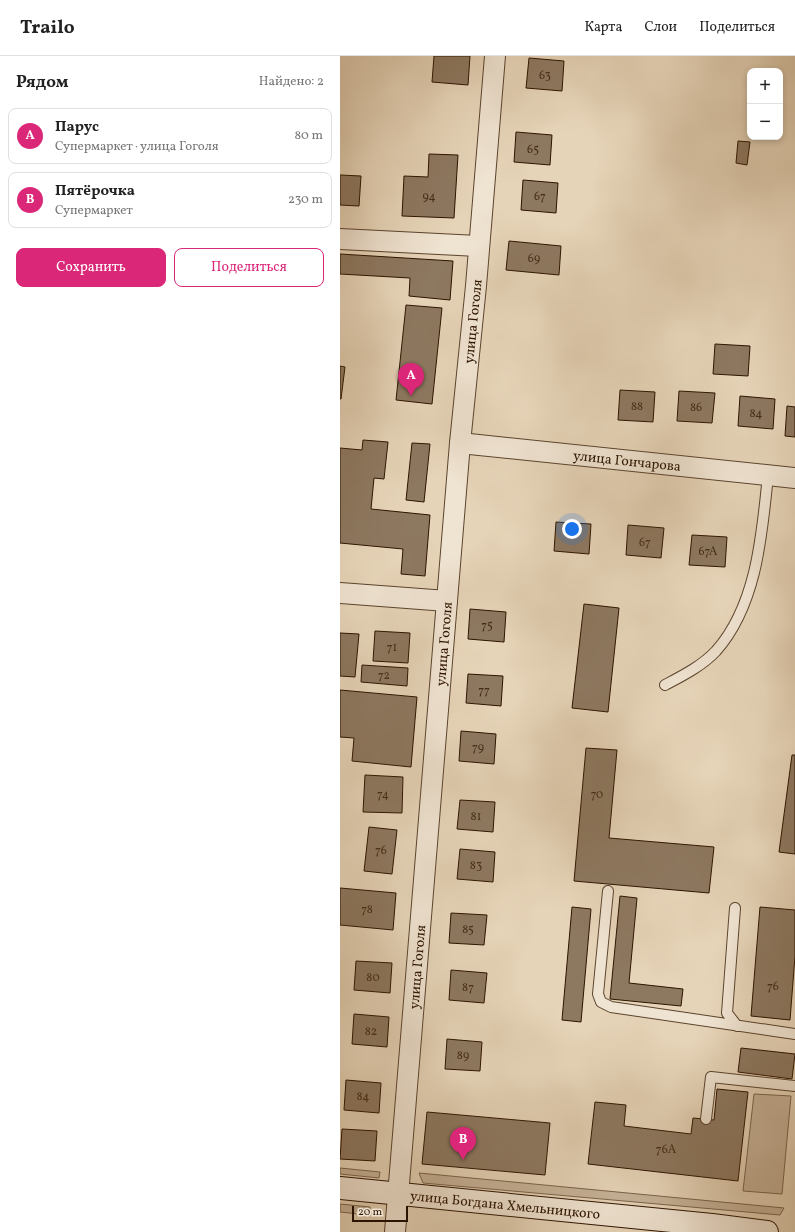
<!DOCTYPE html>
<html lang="ru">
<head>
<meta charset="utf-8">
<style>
	body { margin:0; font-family:Vollkorn,serif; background:#f6f6f6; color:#222 }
	.controls { position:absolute; right:12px; top:12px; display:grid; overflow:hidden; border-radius:8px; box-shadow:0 2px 6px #0003 }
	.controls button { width:36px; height:36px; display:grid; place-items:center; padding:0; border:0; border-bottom:1px solid #e0e0e0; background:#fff; color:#222; font:20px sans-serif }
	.scale { position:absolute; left:12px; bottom:10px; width:56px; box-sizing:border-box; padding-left:4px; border:2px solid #2d1400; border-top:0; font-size:11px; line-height:14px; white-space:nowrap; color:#2d1400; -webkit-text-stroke:3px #efe3d1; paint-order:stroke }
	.you { position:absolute; left:232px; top:473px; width:14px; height:14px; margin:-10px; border:3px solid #fff; border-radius:50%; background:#1a73e8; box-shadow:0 0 0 6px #1a73e833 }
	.badge { display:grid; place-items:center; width:26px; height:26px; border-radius:50%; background:#db2777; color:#fff; font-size:13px; font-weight:700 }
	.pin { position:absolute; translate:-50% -33px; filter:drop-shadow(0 1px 2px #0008) }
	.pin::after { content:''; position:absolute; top:21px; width:14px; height:12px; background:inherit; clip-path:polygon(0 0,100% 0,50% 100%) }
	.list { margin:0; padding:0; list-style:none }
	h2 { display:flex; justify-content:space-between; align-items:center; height:52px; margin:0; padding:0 16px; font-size:17px }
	h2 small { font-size:13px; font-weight:400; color:#767676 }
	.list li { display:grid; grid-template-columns:26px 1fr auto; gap:12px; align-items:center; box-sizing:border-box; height:56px; margin:0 8px 8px; padding:0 8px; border:1px solid #e0e0e0; border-radius:8px }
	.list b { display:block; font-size:15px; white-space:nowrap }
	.list p { margin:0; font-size:13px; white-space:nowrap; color:#767676 }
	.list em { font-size:13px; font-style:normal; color:#767676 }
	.actions { display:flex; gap:8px; padding:12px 16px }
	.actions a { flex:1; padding:9px 0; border:1px solid #db2777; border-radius:8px; text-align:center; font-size:14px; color:#db2777 }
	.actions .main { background:#db2777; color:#fff }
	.map { position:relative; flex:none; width:455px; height:1176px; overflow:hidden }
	header { display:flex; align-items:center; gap:24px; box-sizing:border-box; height:56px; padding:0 20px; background:#fff; border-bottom:1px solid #e0e0e0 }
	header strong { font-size:19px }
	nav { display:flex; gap:22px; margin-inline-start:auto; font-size:14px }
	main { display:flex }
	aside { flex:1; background:#fff }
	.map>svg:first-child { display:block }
	.green { fill:#c7b399; stroke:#7a644c }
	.building { fill:#8d7860; stroke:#2d1400 }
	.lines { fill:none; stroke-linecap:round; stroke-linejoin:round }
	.lane-casing { stroke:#5b442e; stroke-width:12 }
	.street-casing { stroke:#5b442e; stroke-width:22 }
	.secondary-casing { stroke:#2d1400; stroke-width:24 }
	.lane { stroke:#efe3d1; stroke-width:10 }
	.street { stroke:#efe3d1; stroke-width:20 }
	.secondary { stroke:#efe3d1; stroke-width:22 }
	.labels { text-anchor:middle; stroke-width:3; stroke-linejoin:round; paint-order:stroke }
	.number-label { font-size:12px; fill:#452d18 }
	.street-label { font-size:14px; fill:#2d1400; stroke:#efe3d1 }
</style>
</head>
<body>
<header>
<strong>Trailo</strong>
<nav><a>Карта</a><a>Слои</a><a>Поделиться</a></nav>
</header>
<main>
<aside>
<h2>Рядом<small>Найдено: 2</small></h2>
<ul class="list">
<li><span class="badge">A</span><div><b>Парус</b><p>Супермаркет · улица Гоголя</p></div><em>80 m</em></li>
<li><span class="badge">B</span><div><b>Пятёрочка</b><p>Супермаркет</p></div><em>230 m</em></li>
</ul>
<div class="actions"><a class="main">Сохранить</a><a>Поделиться</a></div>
</aside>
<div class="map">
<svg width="455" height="1176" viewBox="0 0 455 1176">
	<rect width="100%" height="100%" fill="#e6d4b8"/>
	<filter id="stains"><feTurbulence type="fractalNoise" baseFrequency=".005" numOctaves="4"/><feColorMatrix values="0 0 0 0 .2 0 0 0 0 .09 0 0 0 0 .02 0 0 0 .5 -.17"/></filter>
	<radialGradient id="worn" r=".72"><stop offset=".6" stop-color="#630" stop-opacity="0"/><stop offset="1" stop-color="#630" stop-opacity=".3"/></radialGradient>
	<!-- green -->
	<path class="green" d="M414 1038 451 1040 442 1138 403 1135Z
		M0 1112 40 1116 39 1122 0 1118Z
		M79 1117 444 1152 440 1159 83 1127Z
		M0 1148 30 1151 29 1159 0 1156Z"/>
	<!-- building -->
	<path class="building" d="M94 0H130L128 29 92 26Z
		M189 2 224 5 222 35 186 32Z
		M176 76 212 79 210 109 174 106Z
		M398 85 410 86 407 109 396 107Z
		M89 98 118 99 114 162 62 160 64 120 88 121Z
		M0 119 21 120 19 150 0 149Z
		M183 124 218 127 216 157 181 154Z
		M169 185 221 190 219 219 166 214Z
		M0 198 113 205 110 244 69 240 70 222 0 218Z
		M66 249 102 252 92 348 56 344Z
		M375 288 410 290 408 320 373 318Z
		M0 310 5 311 1 343H0Z
		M280 334 315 336 313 366 278 364Z
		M339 335 375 337 372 367 337 365Z
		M400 340 435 343 433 373 398 370Z
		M447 350 455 351V381L445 380Z
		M23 384 48 386 44 423 34 422 31 453 90 459 85 520 61 518 63 493 0 487V392L22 394Z
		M72 387 90 388 84 446 66 444Z
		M216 466 251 468 249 498 214 495Z
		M288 469 324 472 321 502 286 499Z
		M352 479 387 481 385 511 349 509Z
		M244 548 279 552 268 656 232 652Z
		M130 553 166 556 164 586 128 583Z
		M35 575 70 577 68 607 33 605Z
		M0 577 19 578 15 621 0 620Z
		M22 609 68 612 67 630 21 626Z
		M128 618 163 620 161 650 126 647Z
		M0 634 77 641 71 711 12 705 14 682 0 681Z
		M121 675 156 678 154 708 119 705Z
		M246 692 277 694 269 782 374 791 369 837 234 825Z
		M452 699H455V798L439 796Z
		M25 719 63 721 62 757 23 756Z
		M120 744 155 746 153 776 117 773Z
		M29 771 57 774 52 818 24 815Z
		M120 793 155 796 153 826 117 823Z
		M0 832 56 837 53 874 0 869Z
		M280 840 297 842 289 927 343 933 341 950 270 943Z
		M232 851 251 853 241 966 222 964Z
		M420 851 455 854V900L450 964 411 960Z
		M111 857 147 859 144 889 109 887Z
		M16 905 52 907 50 937 14 934Z
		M111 914 147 917 144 947 109 944Z
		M14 958 49 961 47 991 12 988Z
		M107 983 142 986 140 1015 105 1013Z
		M401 992 455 998 452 1023 398 1016Z
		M6 1024 41 1027 39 1057 4 1054Z
		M377 1033 408 1036 398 1125 248 1108 255 1046 286 1049 284 1070 351 1078 353 1062 374 1064Z
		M87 1056 210 1067 205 1119 82 1108Z
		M2 1073 37 1075 35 1105 0 1103Z"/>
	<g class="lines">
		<!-- lane casing -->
		<g class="lane-casing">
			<path id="lane" d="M325 629C342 620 362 610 376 595 417 549 422 478 428 419
				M268 835 258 938 261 946 271 951 455 978
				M395 852 387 957 397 970
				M366 1063 371 1021 455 1030"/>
		</g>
		<!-- street casing -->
		<g class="street-casing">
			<g id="street">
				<path d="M0 183 138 190"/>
				<path id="s1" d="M120 387 455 422"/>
				<path d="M0 537 107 545"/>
				<path id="s2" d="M55 1176 120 387 136 230 155 0"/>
			</g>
		</g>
		<!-- secondary casing -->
		<g class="secondary-casing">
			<g id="secondary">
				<path id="s3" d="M0 1132 372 1169 427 1176"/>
			</g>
		</g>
		<!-- lane -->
		<use href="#lane" class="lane"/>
		<!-- street -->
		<use href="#street" class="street"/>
		<!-- secondary -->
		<use href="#secondary" class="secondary"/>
	</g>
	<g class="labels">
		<!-- number labels -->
		<g class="number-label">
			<text x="205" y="23">63</text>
			<text x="193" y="97">65</text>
			<text x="89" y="144">94</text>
			<text x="200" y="144">67</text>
			<text x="194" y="206">69</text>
			<text x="297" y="354">88</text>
			<text x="356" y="355">86</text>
			<text x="416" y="361">84</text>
			<text x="305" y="490">67</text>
			<text x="368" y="499">67А</text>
			<text x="147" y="573">75</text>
			<text x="52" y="595">71</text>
			<text x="44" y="623">72</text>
			<text x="144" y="638">77</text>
			<text x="138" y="695">79</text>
			<text x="43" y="742">74</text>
			<text x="257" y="742">70</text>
			<text x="136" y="764">81</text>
			<text x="41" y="798">76</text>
			<text x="136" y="813">83</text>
			<text x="27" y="857">78</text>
			<text x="128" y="877">85</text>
			<text x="33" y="925">80</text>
			<text x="433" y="934">76</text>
			<text x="128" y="935">87</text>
			<text x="31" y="979">82</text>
			<text x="123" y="1003">89</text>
			<text x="23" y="1044">84</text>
			<text x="326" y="1097">76А</text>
		</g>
		<!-- street labels -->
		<g class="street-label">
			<text dy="5" stroke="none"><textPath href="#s2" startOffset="914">улица Гоголя</textPath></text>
			<text dy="5" stroke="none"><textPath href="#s1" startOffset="168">улица Гончарова</textPath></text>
			<text dy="5" stroke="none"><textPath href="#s2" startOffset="590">улица Гоголя</textPath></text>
			<text dy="5" stroke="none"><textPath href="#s2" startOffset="266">улица Гоголя</textPath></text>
			<text dy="5" stroke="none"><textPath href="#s3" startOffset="166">улица Богдана Хмельницкого</textPath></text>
		</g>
	</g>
	<rect width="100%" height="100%" filter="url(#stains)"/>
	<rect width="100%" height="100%" fill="url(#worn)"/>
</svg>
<div class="controls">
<button>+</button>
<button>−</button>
</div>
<div class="scale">20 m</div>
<div class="you"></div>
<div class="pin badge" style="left:71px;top:340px">A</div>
<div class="pin badge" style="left:123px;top:1104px">B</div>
</div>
</main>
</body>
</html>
